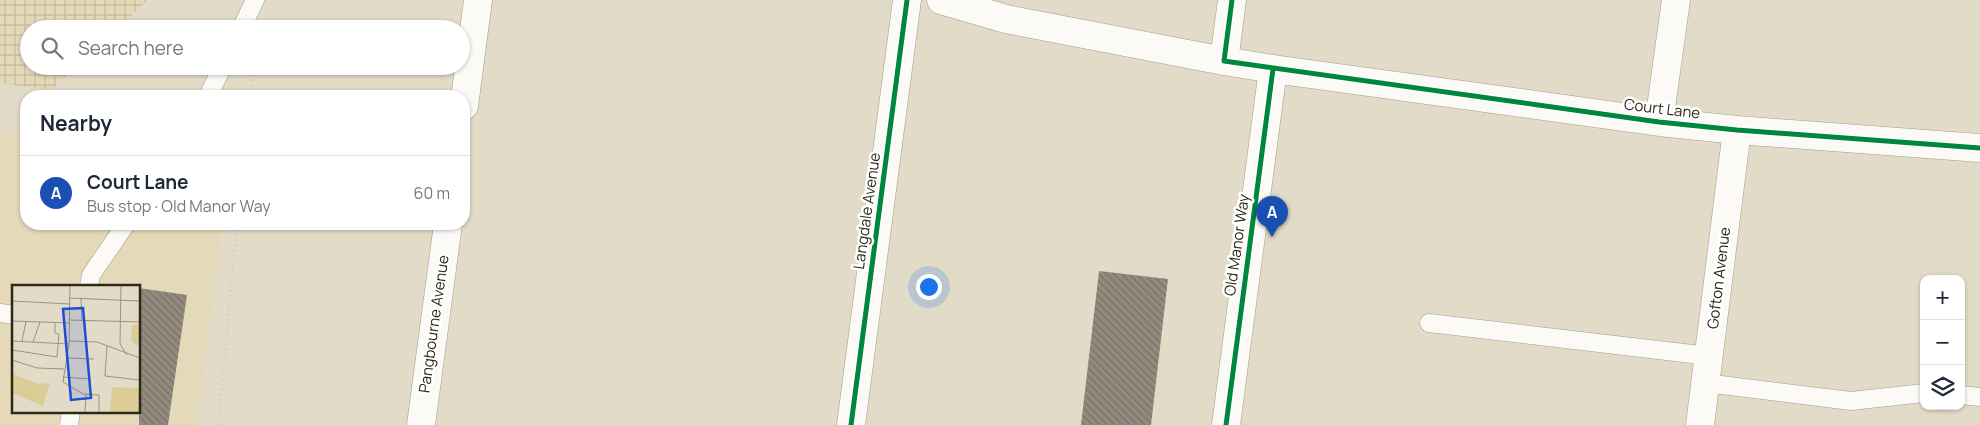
<!DOCTYPE html>
<html lang="en">
<head>
<meta charset="utf-8">
<style>
	body { margin:0; font-family:Manrope,sans-serif; background:#f6f6f7; color:#1f2937 }
	.controls { position:absolute; right:15px; bottom:15px; display:grid; overflow:hidden; border-radius:10px; box-shadow:0 1px 4px #0004 }
	.controls button { width:45px; height:45px; display:grid; place-items:center; padding:0; border:0; border-bottom:1px solid #e0e1e3; background:#fff; color:#1f2937; font:25px sans-serif }
	.you { position:absolute; left:928px; top:286px; width:18px; height:18px; margin:-12px; border:4px solid #fff; border-radius:50%; background:#1a73e8; box-shadow:0 0 0 8px #1a73e833 }
	.badge { display:grid; place-items:center; width:32px; height:32px; border-radius:50%; background:#6c6757; color:#fff; font-size:16px; font-weight:700 }
	.pin { position:absolute; translate:-50% -41px; filter:drop-shadow(0 1px 2px #0008) }
	.pin::after { content:''; position:absolute; top:26px; width:18px; height:15px; background:inherit; clip-path:polygon(0 0,100% 0,50% 100%) }
	.list { margin:0; padding:0; list-style:none }
	h2 { display:flex; justify-content:space-between; align-items:center; height:65px; margin:0; padding:0 20px; font-size:21px }
	h2 small { font-size:16px; font-weight:400; color:#747a83 }
	.list li { display:grid; grid-template-columns:32px 1fr auto; gap:15px; align-items:center; box-sizing:border-box; height:75px; padding:0 20px; border-top:1px solid #e0e1e3 }
	.list b { display:block; font-size:19px; white-space:nowrap }
	.list p { margin:0; font-size:16px; white-space:nowrap; color:#747a83 }
	.list em { font-size:16px; font-style:normal; color:#747a83 }
	.icon { flex:none; width:28px; height:28px; fill:none; stroke:currentColor; stroke-width:2; stroke-linecap:round; stroke-linejoin:round }
	.map { position:relative; flex:none; width:1980px; height:425px; overflow:hidden }
	.search { position:absolute; background:#fff; box-shadow:0 1px 4px #0004; left:20px; top:20px; width:450px; height:55px; display:flex; align-items:center; gap:12px; box-sizing:border-box; padding:0 18px; border-radius:28px; color:#747a83; font-size:19px }
	.panel { position:absolute; background:#fff; box-shadow:0 1px 4px #0004; left:20px; top:90px; width:450px; height:140px; border-radius:20px }
	.map>svg:first-child { display:block }
	.built { fill:#e4d9b9; fill-rule:evenodd }
	.industrial { fill:url(#industrial-grid) }
	.building { fill:url(#building-back-hatch) }
	.lines { fill:none; stroke-linecap:round; stroke-linejoin:round }
	.service-casing { stroke:#a29d8e; stroke-width:19 }
	.minor-casing { stroke:#a29d8e; stroke-width:29 }
	.tertiary-casing { stroke:#a29d8e; stroke-width:29 }
	.path { stroke:#cdcbc5; stroke-width:3; stroke-dasharray:1 4; stroke-linecap:butt }
	.service { stroke:#fbfaf7; stroke-width:18 }
	.minor { stroke:#fbfaf7; stroke-width:28 }
	.tertiary { stroke:#fbfaf7; stroke-width:28 }
	.cycleway-casing { stroke:#fff; stroke-width:8 }
	.cycleway { stroke:#00873e; stroke-width:5 }
	.labels { text-anchor:middle; stroke-width:5; stroke-linejoin:round; paint-order:stroke }
	.street-label { font-size:15px; fill:#2c281a; stroke:#fff }
	.inset-road { fill:none; stroke:#999382; stroke-width:1 }
	.view { fill:#1d4ed8; fill-opacity:0.15; stroke:#1d4ed8; stroke-width:2.5 }
	.inset-edge { fill:none; stroke:#2c281a; stroke-width:2.5 }
</style>
</head>
<body>
<div class="map">
<svg width="1980" height="425" viewBox="0 0 1980 425">
	<defs>
		<pattern id="industrial-grid" width="8" height="8" patternUnits="userSpaceOnUse" patternTransform="scale(1.25)"><rect width="8" height="8" fill="#e4d9b9"/><path d="M0 4h8M4 0v8" fill="none" stroke="#c4ba9e"/></pattern>
		<pattern id="building-back-hatch" width="6" height="6" patternUnits="userSpaceOnUse" patternTransform="scale(1.25)"><rect width="6" height="6" fill="#938b7e"/><path d="M-1 5l2 2M0 0l6 6M5-1l2 2" fill="none" stroke="#787266"/></pattern>
	</defs>
	<rect width="100%" height="100%" fill="#e2dbc8"/>
	<!-- built -->
	<path class="built" d="M0 134 26 137V224H222L197 425H0ZM14 286H139V411H14Z"/>
	<!-- industrial -->
	<path class="industrial" d="M0 0H148L117 29H29V66H77L51 90 0 83Z"/>
	<!-- building -->
	<path class="building" d="M1099 271 1168 279 1151 425H1081Z
		M139 288 187 295 168 425H139Z"/>
	<g class="lines">
		<!-- service casing -->
		<g class="service-casing">
			<path id="service" d="M241 29 255 0
				M208 96 223 66
				M89 286 91 275 126 224
				M0 313 14 315
				M1429 323 1709 356
				M1705 383 1851 401 1924 393
				M1961 395 1980 397
				M69 425 71 411"/>
		</g>
		<!-- minor casing -->
		<g class="minor-casing">
			<path id="minor" d="M941 0 1006 19 1224 61
				M1273 69 1659 122 1737 130 1980 148
				M464 106 478 0
				M1659 122 1676 0
				M421 425 448 224
				M851 425 907 0
				M1700 425 1737 130"/>
		</g>
		<!-- tertiary casing -->
		<g class="tertiary-casing">
			<path id="tertiary" d="M1226 425 1273 69 1224 61 1232 0"/>
		</g>
		<!-- path -->
		<path class="path" d="M251 96 255 66
			M218 425 237 224"/>
		<!-- service -->
		<use href="#service" class="service"/>
		<!-- minor -->
		<use href="#minor" class="minor"/>
		<!-- tertiary -->
		<use href="#tertiary" class="tertiary"/>
		<!-- cycleway casing -->
		<g class="cycleway-casing">
			<path id="cycleway" d="M1232 0 1224 61 1659 122 1737 130 1980 148
				M851 425 907 0
				M1226 425 1273 69"/>
		</g>
		<!-- cycleway -->
		<use href="#cycleway" class="cycleway"/>
	</g>
	<g class="labels">
		<!-- street labels -->
		<g class="street-label">
			<text transform="translate(1662 109) rotate(7)" y="5">Court Lane</text>
			<text transform="translate(867 211) rotate(-82)" y="5">Langdale Avenue</text>
			<text transform="translate(1237 245) rotate(-82)" y="5">Old Manor Way</text>
			<text transform="translate(1719 278) rotate(-83)" y="5">Gofton Avenue</text>
			<text transform="translate(434 324) rotate(-82)" y="5">Pangbourne Avenue</text>
		</g>
	</g>
	<!-- overview -->
	<g transform="translate(12 285)">
		<rect width="128" height="128" fill="#e2dbc8"/>
		<path d="M0 89 27 99 38 98 31 121 0 108Z" fill="#dccc96"/>
		<path d="M120 40H127V62L119 55ZM100 102 127 103V127H98Z" fill="#dccc96"/>
		<path class="inset-road" d="M58 0 57 59 51 97 71 109 87 110V127M109 0 108 59 115 70M58 13 128 16M69 14 70 35M0 16 58 19M58 35 128 37M0 36 58 38M0 56 57 59M10 56 14 36M57 56 85 57 128 73M21 57 28 37M95 61 93 91 128 95M0 65 45 72 47 49 43 48V38M55 73 82 74M0 75 25 83 52 84M51 92 79 94M73 127 74 110"/>
		<path class="view" d="M71 23 79 113 59 115 51 24Z"/>
		<rect width="128" height="128" class="inset-edge"/>
	</g>
</svg>
<div class="controls">
<button>+</button>
<button>−</button>
<button><svg class="icon" aria-label="layers" viewBox="0 0 24 24"><path d="M12 4l9 5-9 5-9-5zM3 14l9 5 9-5"/></svg></button>
</div>
<div class="you"></div>
<div class="pin badge" style="left:1272px;top:237px;background:#1a4fb4">A</div>
<div class="search"><svg class="icon" aria-label="search" viewBox="0 0 24 24"><circle cx="10" cy="10" r="6"/><path d="M15 15l6 6"/></svg>Search here</div>
<section class="panel">
<h2>Nearby<small></small></h2>
<ul class="list">
<li><span class="badge" style="background:#1a4fb4">A</span><div><b>Court Lane</b><p>Bus stop · Old Manor Way</p></div><em>60 m</em></li>
</ul>
</section>
</div>
</body>
</html>
